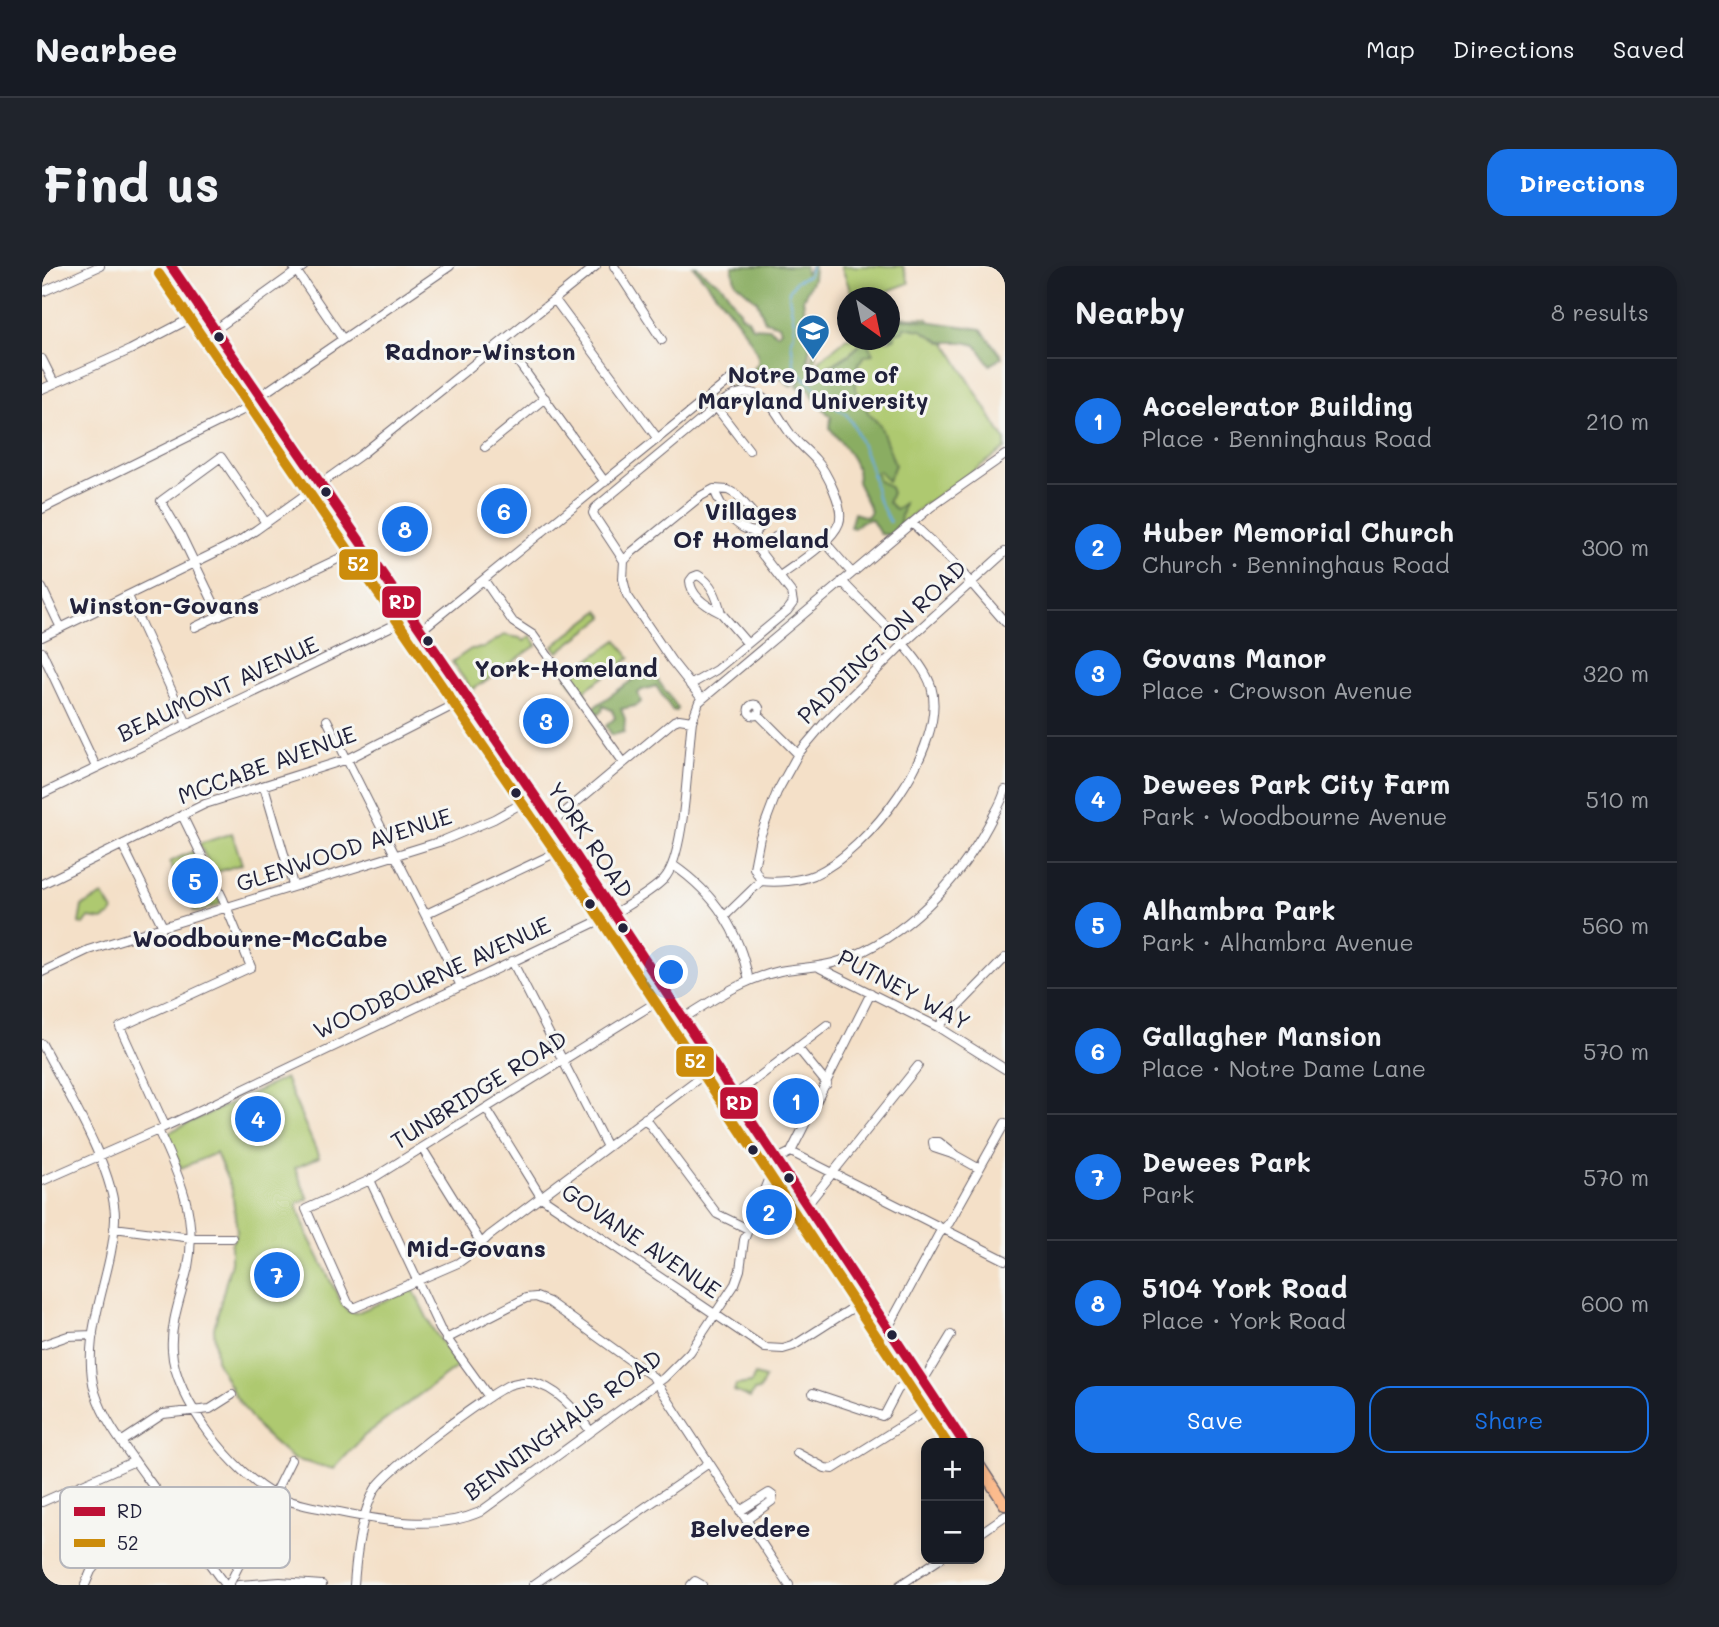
<!DOCTYPE html>
<html lang="en">
<head>
<meta charset="utf-8">
<style>
	body { margin:0; font-family:Mali,sans-serif; background:#20242c; color:#f1f3f6 }
	.controls { position:absolute; right:21px; bottom:21px; display:grid; overflow:hidden; border-radius:14px; box-shadow:0 4px 10px #0003 }
	.controls button { width:63px; height:63px; display:grid; place-items:center; padding:0; border:0; border-bottom:2px solid #363941; background:#171b24; color:#f1f3f6; font:35px sans-serif }
	.compass { position:absolute; left:795px; top:21px; width:63px; height:63px; border-radius:50%; background:#171b24; box-shadow:0 4px 10px #0003; rotate:147deg }
	.you { position:absolute; left:630px; top:707px; width:24px; height:24px; margin:-18px; border:5px solid #fff; border-radius:50%; background:#1a73e8; box-shadow:0 0 0 10px #1a73e833 }
	.badge { display:grid; place-items:center; width:46px; height:46px; border-radius:50%; background:#1a73e8; color:#fff; font-size:23px; font-weight:700 }
	.pin { position:absolute; translate:-50% -50%; border:4px solid #fff; box-shadow:0 2px 7px #0006 }
	.list { margin:0; padding:0; list-style:none }
	h2 { display:flex; justify-content:space-between; align-items:center; height:91px; margin:0; padding:0 28px; font-size:30px }
	h2 small { font-size:23px; font-weight:400; color:#9ea1a6 }
	.list li { display:grid; grid-template-columns:46px 1fr auto; gap:21px; align-items:center; box-sizing:border-box; height:126px; padding:0 28px; border-top:2px solid #363941 }
	.list b { display:block; font-size:26px; white-space:nowrap }
	.list p { margin:0; font-size:23px; white-space:nowrap; color:#9ea1a6 }
	.list em { font-size:23px; font-style:normal; color:#9ea1a6 }
	.actions { display:flex; gap:14px; padding:21px 28px }
	.actions a { flex:1; padding:16px 0; border:2px solid #1a73e8; border-radius:21px; text-align:center; font-size:24px; color:#1a73e8 }
	.actions .main { background:#1a73e8; color:#fff }
	.map { position:relative; flex:none; width:963px; height:1319px; overflow:hidden; border-radius:21px }
	header { display:flex; align-items:center; gap:42px; box-sizing:border-box; height:98px; padding:0 35px; background:#171b24; border-bottom:2px solid #363941 }
	header strong { font-size:33px }
	nav { display:flex; gap:38px; margin-inline-start:auto; font-size:24px }
	.intro { display:flex; align-items:center; justify-content:space-between; box-sizing:border-box; height:168px; padding:0 42px }
	h1 { margin:0; font-size:49px }
	.button { padding:18px 32px; border-radius:21px; background:#1a73e8; color:#fff; font-size:24px; font-weight:700 }
	main { display:flex; gap:42px; padding:0 42px }
	aside { flex:1; background:#171b24; border-radius:21px; box-shadow:0 4px 10px #0003 }
	.map>svg:first-child { display:block }
	.green { fill:#aec970; stroke:#687656; stroke-width:2 }
	.forest { fill:#8aad62; stroke:#56684e; stroke-width:2 }
	.lines { fill:none; stroke-linecap:round; stroke-linejoin:round }
	.stream { stroke:#69acde; stroke-width:2 }
	.minor-casing { stroke:#6c646c; stroke-width:10 }
	.major-casing { stroke:#6c646c; stroke-width:13 }
	.minor { stroke:#fff; stroke-width:8 }
	.major { stroke:#fbbb8d; stroke-width:10 }
	.bus-1-casing { stroke:#f6f6f2; stroke-width:16 }
	.bus-2-casing { stroke:#f6f6f2; stroke-width:16 }
	.bus-1 { stroke:#be1136; stroke-width:10 }
	.bus-2 { stroke:#cc8c0c; stroke-width:10 }
	.bus-dot { fill:#22223b; stroke:#f6f6f2; stroke-width:2.5 }
	.labels { text-anchor:middle; stroke-width:6; stroke-linejoin:round; paint-order:stroke }
	.poi-label { font-size:23px; font-weight:bold; fill:#22223b; stroke:#f6f6f2 }
	.street-label { font-size:23px; fill:#22223b; stroke:#f6f6f2 }
	.neighbourhood-label { font-size:24px; font-weight:bold; fill:#22223b; stroke:#f6f6f2 }
	.key { fill:#f6f6f2; stroke:#b6b6bb; stroke-width:2 }
	.key-label { font-size:19px; fill:#22223b }
	.line-badge { stroke:#f6f6f2; stroke-width:2.5 }
	.badge-label { font-size:19px; text-anchor:middle; font-weight:bold; fill:#fff }
</style>
</head>
<body>
<header>
<strong>Nearbee</strong>
<nav><a>Map</a><a>Directions</a><a>Saved</a></nav>
</header>
<div class="intro"><h1>Find us</h1><a class="button">Directions</a></div>
<main>
<div class="map">
<svg width="963" height="1319" viewBox="0 0 963 1319">
	<rect width="100%" height="100%" fill="#f6f6f2"/>
	<filter id="ink" filterUnits="userSpaceOnUse"><feTurbulence type="fractalNoise" baseFrequency=".0143" numOctaves="2"/><feDisplacementMap in="SourceGraphic" scale="14" xChannelSelector="R" yChannelSelector="G"/><feConvolveMatrix kernelMatrix="1 2 1 2 8 2 1 2 1" color-interpolation-filters="sRGB"/></filter>
	<filter id="wash" filterUnits="userSpaceOnUse"><feTurbulence type="fractalNoise" baseFrequency=".00686" numOctaves="4" result="noise"/><feDisplacementMap in="SourceGraphic" scale="28" xChannelSelector="R" yChannelSelector="G"/><feGaussianBlur stdDeviation="1.57" result="paint"/><feColorMatrix in="noise" values="0 0 0 0 0 0 0 0 0 0 0 0 0 0 0 0 0 1.4 0 .05"/><feComposite in="paint" operator="in"/></filter>
	<g filter="url(#wash)">
		<rect width="100%" height="100%" fill="#f4e0c8"/>
		<!-- green -->
		<path class="green" d="M799 0H861L867 17 830 31H811Z
			M848 51 885 52 904 77 963 174V183L882 239 856 261 813 166 789 103 814 86 825 74H848Z
			M805 72 822 74C810 88 795 97 777 104L768 100 766 97H769L772 83 774 82 773 99 776 100 778 94Z
			M557 345 562 351 516 386 511 380Z
			M462 369 478 372 482 375 489 370 495 379 430 424 410 396 429 383 441 382Z
			M575 374 588 392 543 424 545 431 543 436 524 410Z
			M190 567 200 598 172 607 157 578Z
			M154 584 179 636 176 639 155 646 152 645 127 596Z
			M61 629 71 645 69 649 60 654 47 652 42 659 37 657 40 640Z
			M243 812 277 891 253 902 266 933 254 938 267 972 300 1038 306 1045 314 1047 371 1023 390 1062 416 1100 322 1170 292 1203 251 1193 218 1164 192 1128 174 1094 172 1062 189 996V979L195 966 190 924 174 887 139 902 123 868Z
			M713 1109 723 1112 718 1124 712 1125 708 1132 692 1125 694 1119 709 1117Z"/>
		<!-- forest -->
		<path class="forest" d="M651 0H655C661 8 669 12 677 17 685 22 689 36 698 44L699 49 706 53 710 61 727 62 735 68 739 64 737 59 723 55 715 35 693 16 690 0H763V7L766 5 768 0H772L771 13 761 33 768 78 766 95 768 100 773 104C792 102 810 88 822 74H828L826 78 831 88 824 89 817 96 814 107 813 122 827 148 838 159 853 199 846 215 837 205 834 207 837 215C844 219 848 218 850 227L846 236 854 244 862 237 857 259 848 269 838 268 829 253 819 256 812 262 808 261 812 247 825 251 829 245C824 235 820 226 815 216 820 197 798 177 788 162L789 151 773 134 768 124 755 121 758 113 749 120C746 118 729 103 727 103 719 103 682 129 674 135V131C683 124 712 107 716 97 721 80 664 16 651 0Z
			M848 53H870L939 63 960 91 948 99 934 79 922 76H900L879 64 862 61 861 65 853 67V72L849 73Z
			M603 405H609L612 409 636 442 634 445 630 444 614 420 600 424 596 427 599 436 593 440 579 443 583 453 582 466 570 469 564 460 573 452 570 444 561 440 560 445 555 448 551 442Z"/>
		<g class="lines">
			<!-- stream -->
			<path class="stream" d="M769 0 767 9 754 15 747 25C746 41 758 59 749 74L752 98 757 106 787 137 804 148 812 160 829 202 835 231 848 256"/>
		</g>
	</g>
	<g filter="url(#ink)">
		<g class="lines">
			<!-- minor casing -->
			<g class="minor-casing">
				<path id="minor" d="M251 0 300 72
					M572 0 620 74
					M0 26 58 0
					M513 34 616 173
					M173 64 262 0
					M461 75 563 216
					M0 93 12 117
					M0 123 88 84 161 46
					M674 141 707 184
					M443 181 503 132
					M672 223C678 240 694 264 713 266
					M0 243 213 138 218 130 408 0
					M870 257 910 295 963 356
					M782 275 810 307
					M717 285 737 268
					M582 295 553 251 551 247 553 242 683 134C692 128 702 124 713 128 733 136 738 156 751 171 758 179 767 186 774 194 784 205 803 242 797 257 790 276 754 298 738 310
					M582 295 590 286 659 230 672 223 686 224 695 229 721 259 713 266 712 278 749 326 751 337 745 345 674 404 648 419
					M582 295 581 313 585 329 629 394 660 433
					M656 309C670 317 675 331 679 347 666 341 649 330 648 315L651 311Z
					M442 314 471 356 491 369 582 497
					M0 322 19 362
					M86 330 145 458
					M679 347 705 377
					M178 350 138 267 119 235 179 191 224 257
					M153 361 321 281
					M378 365 694 109
					M0 371 197 275 214 264 320 188 554 0
					M0 386 54 501
					M706.5 444a5.5 5.5 0 1 1 11 0a5.5 5.5 0 1 1-11 0Z
					M716 448 756 488
					M285 454 419 720
					M222 520 251 619
					M0 528 369 351
					M511 556 632 455 637 453 650 455
					M81 580 121 661
					M631 599C673 628 697 664 707 715
					M719 615 712 602 718 571 735 526 756 488 784 455 860 379 963 286
					M0 618 163 538 306 493 408 441 424 431
					M384 648 528 580
					M684 649 719 615C735 617 757 615 772 609 825 586 907 480 889 420 879 388 824 342 800 315
					M470 695 565 881
					M778 702 896 761 963 803
					M0 706 46 684 400 575 452 553 493 530
					M626 729 328 914 264 943 306 1037 312 1042 416 997 430 987 447 970 673 800
					M642 752C672 733 702 713 738 705 759 701 780 702 801 694 865 670 915 617 947 558 953 546 960 537 963 524
					M896 761 963 692
					M0 778C23 823 74 904 73 953 71 1011 37 1068 53 1126 63 1158 86 1185 105 1212 131 1248 157 1283 183 1319
					M755 781 785 818
					M693 829 785 759
					M444 842 499 931 723 1082 741 1083 751 1080 826 1032
					M603 852 675 948 706 963
					M123 860 78 761 209 701 181 633 140 549
					M116 864C137 909 156 950 146 1001 140 1028 128 1056 130 1084 132 1132 192 1209 235 1230 254 1239 277 1242 297 1246 340 1255 396 1265 438 1246L622 1112 648 1086 693 1018 698 1004 702 974 726 914 735 893 749 886 963 994
					M891 876H897L913 889 936 902
					M891 876 892 882 913 889
					M380 882 439 977
					M749 886 829 727
					M328 914 398 1063 447 1131
					M0 915 116 864 573 647C589 637 608 627 622 613 644 589 645 491 650 455L657 436 889 241 963 189
					M765 939 876 800
					M72 962 150 972H190
					M846 1062 897 968 907 957 963 857
					M404 1073 484 1032 494 1031 507 1036 611 1111 747 1319
					M0 1079 26 1070 51 1069
					M881 1115 909 1069
					M771 1127 840 1150 843 1148 856 1123 876 1108
					M79 1176 121 1148 168 1143 190 1129
					M755 1187 783 1202 791 1203 896 1137
					M0 1236 93 1195
					M698 1245 727 1227 731 1230 730 1235 704 1254
					M937 1268 963 1250
					M43 1319 49 1305 61 1290 136 1255
					M187 1319 249 1194
					M197 1319 238 1316 280 1319
					M312 1319C314 1290 319 1250 332 1225 341 1206 446 1128 467 1119 473 1117 482 1115 488 1116 515 1120 534 1145 549 1166
					M491 1319 667 1197
					M649 1319 653 1315 660 1319
					M858 1319 898 1293"/>
			</g>
			<!-- major casing -->
			<g class="major-casing">
				<path id="major" d="M129 0 534 590 922 1177
					M937 1199 963 1239"/>
			</g>
			<!-- minor -->
			<use href="#minor" class="minor"/>
			<!-- major -->
			<use href="#major" class="major"/>
			<!-- bus-1 casing -->
			<g class="bus-1-casing">
				<path id="bus-1" d="M129 0 534 590 922 1177"/>
			</g>
			<!-- bus-2 casing -->
			<g class="bus-2-casing">
				<path id="bus-2" d="M117 8 522 598 905 1177"/>
			</g>
			<!-- bus-1 -->
			<use href="#bus-1" class="bus-1"/>
			<!-- bus-2 -->
			<use href="#bus-2" class="bus-2"/>
		</g>
	</g>
	<!-- icons -->
	<defs>
		<g id="university-pin" transform="scale(1.75)"><path d="M0 17L-7.5 6A9.5 9.5 0 1 1 7.5 6Z" fill="#1f6fb2" stroke="#f6f6f2"/><path d="M0-5L7-2L0 1L-7-2ZM-4 1L0 2.5L4 1V4Q0 6-4 4Z" fill="#fff"/></g>
	</defs>
	<g fill-rule="evenodd">
		<use href="#university-pin" x="771" y="65"/>
	</g>
	<!-- markers -->
	<g class="bus-dot">
		<circle cx="177" cy="71" r="6"/>
		<circle cx="284" cy="226" r="6"/>
		<circle cx="386" cy="375" r="6"/>
		<circle cx="474" cy="527" r="6"/>
		<circle cx="548" cy="638" r="6"/>
		<circle cx="581" cy="662" r="6"/>
		<circle cx="711" cy="884" r="6"/>
		<circle cx="747" cy="912" r="6"/>
		<circle cx="850" cy="1069" r="6"/>
	</g>
	<g class="labels">
		<!-- poi labels -->
		<g class="poi-label">
			<text x="771" y="117">Notre Dame of<tspan x="771" dy="26">Maryland University</tspan></text>
		</g>
		<!-- street labels -->
		<g class="street-label">
			<text transform="translate(840 376) rotate(-44)" y="8">PADDINGTON ROAD</text>
			<text transform="translate(176 423) rotate(-25)" y="8">BEAUMONT AVENUE</text>
			<text transform="translate(225 499) rotate(-20)" y="8">MCCABE AVENUE</text>
			<text transform="translate(548 574) rotate(56)" y="8">YORK ROAD</text>
			<text transform="translate(302 584) rotate(-18)" y="8">GLENWOOD AVENUE</text>
			<text transform="translate(390 712) rotate(-25)" y="8">WOODBOURNE AVENUE</text>
			<text transform="translate(862 724) rotate(28)" y="8">PUTNEY WAY</text>
			<text transform="translate(437 824) rotate(-32)" y="8">TUNBRIDGE ROAD</text>
			<text transform="translate(599 975) rotate(34)" y="8">GOVANE AVENUE</text>
			<text transform="translate(521 1159) rotate(-36)" y="8">BENNINGHAUS ROAD</text>
		</g>
		<!-- neighbourhood labels -->
		<g class="neighbourhood-label">
			<text x="438" y="94">Radnor-Winston</text>
			<text x="709" y="254">Villages<tspan x="709" dy="28">Of Homeland</tspan></text>
			<text x="122" y="348">Winston-Govans</text>
			<text x="524" y="411">York-Homeland</text>
			<text x="218" y="681">Woodbourne-McCabe</text>
			<text x="434" y="991">Mid-Govans</text>
			<text x="708" y="1271">Belvedere</text>
		</g>
	</g>
	<!-- legend -->
	<rect x="18" y="1221" width="230" height="81" rx="10" class="key"/>
	<rect x="32" y="1241" width="31" height="9" fill="#be1136"/>
	<rect x="32" y="1273" width="31" height="8" fill="#cc8c0c"/>
	<g class="key-label">
		<text x="75" y="1252">RD</text>
		<text x="75" y="1284">52</text>
	</g>
	<g class="line-badge">
		<rect x="296" y="282" width="41" height="33" rx="7" fill="#cc8c0c"/>
		<rect x="339" y="319" width="41" height="34" rx="7" fill="#be1136"/>
		<rect x="633" y="779" width="40" height="33" rx="7" fill="#cc8c0c"/>
		<rect x="677" y="820" width="40" height="34" rx="7" fill="#be1136"/>
	</g>
	<g class="badge-label">
		<text x="316" y="305">52</text>
		<text x="360" y="343">RD</text>
		<text x="653" y="802">52</text>
		<text x="697" y="844">RD</text>
	</g>
</svg>
<div class="controls">
<button>+</button>
<button>−</button>
</div>
<svg class="compass" viewBox="-18 -18 36 36"><path d="M0-13l5 13h-10z" fill="#e53935"/><path d="M0 13l5-13h-10z" fill="#9ea1a6"/></svg>
<div class="you"></div>
<div class="pin badge" style="left:754px;top:835px">1</div>
<div class="pin badge" style="left:727px;top:946px">2</div>
<div class="pin badge" style="left:504px;top:455px">3</div>
<div class="pin badge" style="left:216px;top:853px">4</div>
<div class="pin badge" style="left:153px;top:615px">5</div>
<div class="pin badge" style="left:462px;top:245px">6</div>
<div class="pin badge" style="left:235px;top:1009px">7</div>
<div class="pin badge" style="left:363px;top:263px">8</div>
</div>
<aside>
<h2>Nearby<small>8 results</small></h2>
<ul class="list">
<li><span class="badge">1</span><div><b>Accelerator Building</b><p>Place · Benninghaus Road</p></div><em>210 m</em></li>
<li><span class="badge">2</span><div><b>Huber Memorial Church</b><p>Church · Benninghaus Road</p></div><em>300 m</em></li>
<li><span class="badge">3</span><div><b>Govans Manor</b><p>Place · Crowson Avenue</p></div><em>320 m</em></li>
<li><span class="badge">4</span><div><b>Dewees Park City Farm</b><p>Park · Woodbourne Avenue</p></div><em>510 m</em></li>
<li><span class="badge">5</span><div><b>Alhambra Park</b><p>Park · Alhambra Avenue</p></div><em>560 m</em></li>
<li><span class="badge">6</span><div><b>Gallagher Mansion</b><p>Place · Notre Dame Lane</p></div><em>570 m</em></li>
<li><span class="badge">7</span><div><b>Dewees Park</b><p>Park</p></div><em>570 m</em></li>
<li><span class="badge">8</span><div><b>5104 York Road</b><p>Place · York Road</p></div><em>600 m</em></li>
</ul>
<div class="actions"><a class="main">Save</a><a>Share</a></div>
</aside>
</main>
</body>
</html>
